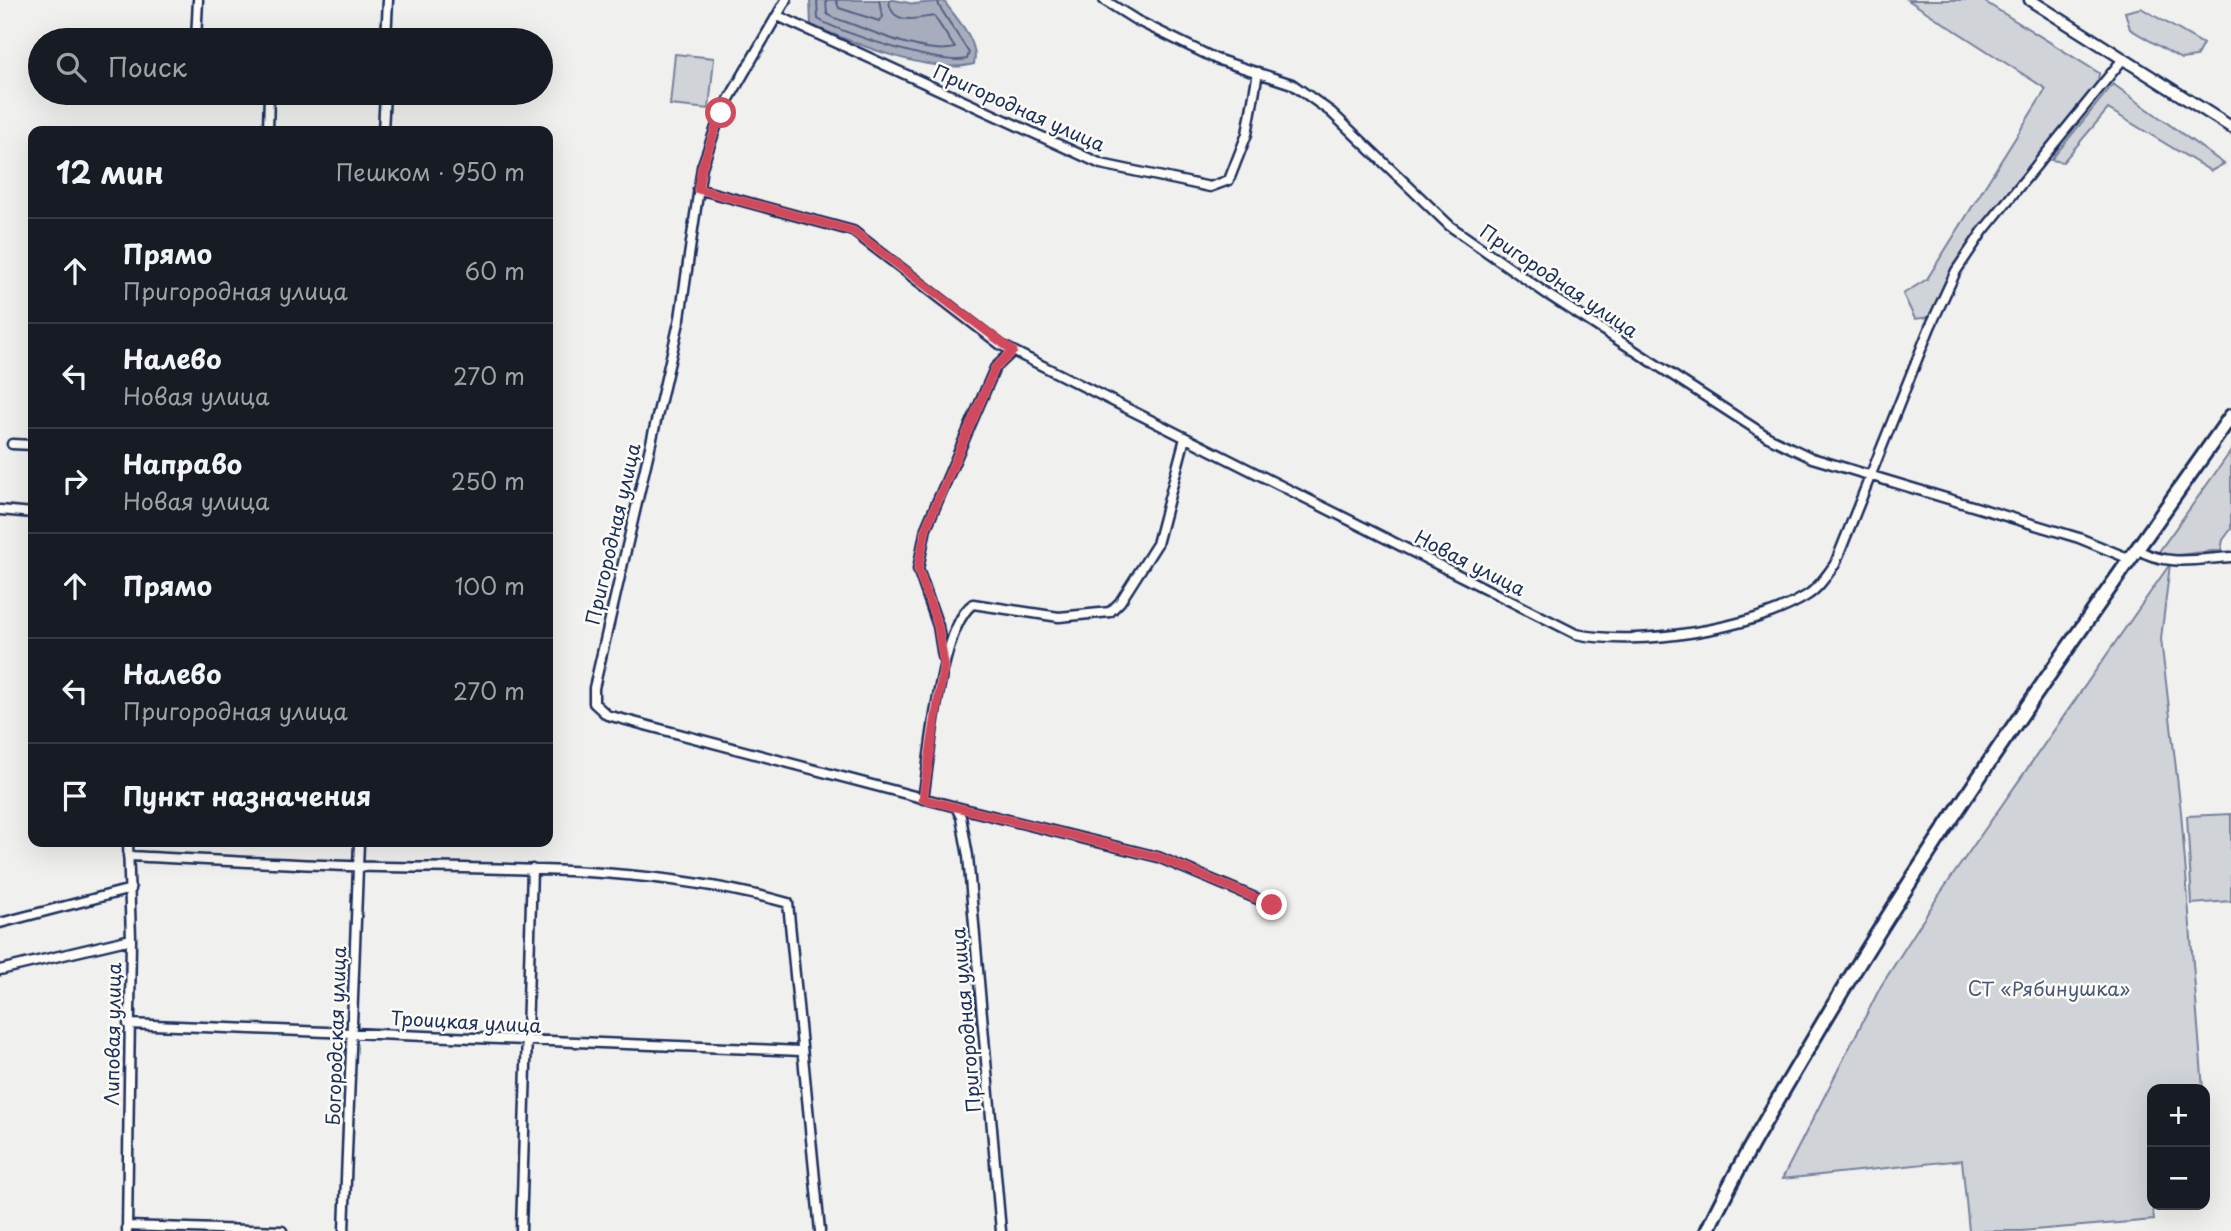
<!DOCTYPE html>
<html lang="ru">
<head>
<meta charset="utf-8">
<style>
	body { margin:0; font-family:"Playpen Sans",sans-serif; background:#20242c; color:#f1f3f6 }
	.controls { position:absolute; right:21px; bottom:21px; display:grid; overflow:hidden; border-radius:14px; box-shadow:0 7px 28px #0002 }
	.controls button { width:63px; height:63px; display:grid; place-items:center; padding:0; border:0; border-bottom:2px solid #363941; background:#171b24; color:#f1f3f6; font:35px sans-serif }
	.stop { position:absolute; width:21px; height:21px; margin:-16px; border:5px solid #d1495b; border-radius:50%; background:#fff }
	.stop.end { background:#d1495b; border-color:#fff; box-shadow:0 2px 7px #0008 }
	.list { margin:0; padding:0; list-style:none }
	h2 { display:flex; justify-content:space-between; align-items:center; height:91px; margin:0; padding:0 28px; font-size:30px }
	h2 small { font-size:23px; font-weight:400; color:#9ea1a6 }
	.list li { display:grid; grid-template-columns:46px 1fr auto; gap:21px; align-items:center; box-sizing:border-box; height:105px; padding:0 28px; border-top:2px solid #363941 }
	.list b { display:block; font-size:26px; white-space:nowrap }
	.list p { margin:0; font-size:23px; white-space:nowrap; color:#9ea1a6 }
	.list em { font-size:23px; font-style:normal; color:#9ea1a6 }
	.icon { flex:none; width:38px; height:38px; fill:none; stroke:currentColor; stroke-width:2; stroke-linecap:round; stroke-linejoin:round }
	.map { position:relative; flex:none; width:2231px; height:1231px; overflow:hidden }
	.search { position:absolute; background:#171b24; box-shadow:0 7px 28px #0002; left:28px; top:28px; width:525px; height:77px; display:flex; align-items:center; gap:18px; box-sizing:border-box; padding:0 24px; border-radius:38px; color:#9ea1a6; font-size:26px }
	.panel { position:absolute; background:#171b24; box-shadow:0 7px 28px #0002; left:28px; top:126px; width:525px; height:721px; border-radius:14px }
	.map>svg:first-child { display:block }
	.green { fill:#d0d3d8; stroke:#76819b; stroke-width:2 }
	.water { fill:#a7adbd; stroke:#6f7b97; stroke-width:2 }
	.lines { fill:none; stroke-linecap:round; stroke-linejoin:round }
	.shore { stroke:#536184; stroke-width:2 }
	.minor-casing { stroke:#1b2f5e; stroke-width:13 }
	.tertiary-casing { stroke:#1b2f5e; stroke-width:15 }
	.primary-casing { stroke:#1b2f5e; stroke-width:18 }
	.minor { stroke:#fdfcf7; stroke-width:8 }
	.tertiary { stroke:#fdfcf7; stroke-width:10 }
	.primary { stroke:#fdfcf7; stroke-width:12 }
	.route { stroke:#d1495b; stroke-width:9 }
	.labels { text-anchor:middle; stroke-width:5; stroke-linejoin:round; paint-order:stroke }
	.street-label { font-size:19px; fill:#1b2f5e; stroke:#fdfcf7 }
	.park-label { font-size:19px; fill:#48587c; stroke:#fdfcf7 }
</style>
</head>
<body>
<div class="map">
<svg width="2231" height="1231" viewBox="0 0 2231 1231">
	<rect width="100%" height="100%" fill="#f0f0ee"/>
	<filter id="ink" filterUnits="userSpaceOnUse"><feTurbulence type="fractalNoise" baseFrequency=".0143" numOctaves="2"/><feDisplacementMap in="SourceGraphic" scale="14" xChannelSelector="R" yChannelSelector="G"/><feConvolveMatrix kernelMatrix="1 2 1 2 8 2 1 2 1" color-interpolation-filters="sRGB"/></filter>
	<g filter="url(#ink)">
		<!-- green -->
		<path class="green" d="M1908 0H1982L2099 73 2098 82 1968 248 1930 317 1915 319 1903 294 1927 279 2046 89Z
			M2141 8 2203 44 2196 57 2181 59 2130 29 2125 12Z
			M675 54 714 58 709 109 670 105Z
			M2113 84 2224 164 2211 171 2108 109 2063 162 2051 160Z
			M2231 451V529L2223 540 2221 550 2169 556 2158 553Z
			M2170 564 2161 639 2181 812 2203 1089H2152V1178L2149 1179 2154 1220 2022 1231H1969L1962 1160 1782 1179 1881 986 1937 898Z
			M2231 814V901L2192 904 2187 816Z"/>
		<!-- water -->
		<path class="water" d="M810 0H894L914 4 944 1C956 19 980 41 974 64 933 76 851 42 811 25Z"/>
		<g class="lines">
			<!-- shore -->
			<path class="shore" d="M817 0 818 19C840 33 943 66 967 59L969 53 939 6 938 0
				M826 0 827 14 834 18C867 28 922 56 955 48L934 16C918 18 891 27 889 0
				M836 0 839 8 879 21 883 17 879 0"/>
			<!-- minor casing -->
			<g class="minor-casing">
				<path id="minor" d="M786 0 721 113 702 167 680 318 594 688V703L607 715 956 807 1158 857 1272 905
					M1104 0 1136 20 1216 59 1292 84 1331 112 1450 226 1547 294 1768 437 1812 458 2079 538 2130 559
					M778 16 1101 164 1210 187 1229 180 1247 134 1258 72
					M196 40 198 0
					M386 40 388 0
					M268 131 269 93
					M383 131 385 93
					M698 189 853 231 1001 345 1576 634C1637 647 1753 629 1806 596 1818 589 1827 575 1835 564L1930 327 1956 271 1983 231 2123 59
					M12 444 33 445
					M0 510 33 513
					M2137 549C2165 567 2199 559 2231 557
					M943 657 938 626 918 569 926 528 995 368 1013 351
					M923 799C930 757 940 626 973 604L1059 617 1110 612 1120 602 1157 544 1185 438
					M956 807 961 817 968 856 1001 1231
					M128 856C213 860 298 865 382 867 518 869 656 866 788 903L820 1231
					M0 923 131 889
					M0 970 131 939
					M128 1024 801 1051
					M127 1226 282 1231
					M127 1231 131 939 128 842
					M344 1231 359 842
					M521 1231 532 869"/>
			</g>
			<!-- tertiary casing -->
			<g class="tertiary-casing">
				<path id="tertiary" d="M2030 0 2231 127"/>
			</g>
			<!-- primary casing -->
			<g class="primary-casing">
				<path id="primary" d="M1707 1231C1737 1167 1774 1106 1810 1045 1937 827 2086 622 2231 416"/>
			</g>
			<!-- minor -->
			<use href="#minor" class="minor"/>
			<!-- tertiary -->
			<use href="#tertiary" class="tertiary"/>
			<!-- primary -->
			<use href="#primary" class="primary"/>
		</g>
	</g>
	<g class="lines" filter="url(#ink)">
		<!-- route -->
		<path class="route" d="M721 113 702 167 698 189 853 231 1013 351 995 368 926 528 918 569 938 626 944 664 923 799 1158 857 1272 905"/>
	</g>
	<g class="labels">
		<!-- street labels -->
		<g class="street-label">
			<text transform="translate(1019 108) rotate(24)" y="7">Пригородная улица</text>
			<text transform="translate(1559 281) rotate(34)" y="7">Пригородная улица</text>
			<text transform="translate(613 534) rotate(-77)" y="7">Пригородная улица</text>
			<text transform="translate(1470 563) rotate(27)" y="7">Новая улица</text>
			<text transform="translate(966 1020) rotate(-95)" y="7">Пригородная улица</text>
			<text transform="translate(466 1022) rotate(3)" y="7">Троицкая улица</text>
			<text transform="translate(113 1034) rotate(-89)" y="7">Липовая улица</text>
			<text transform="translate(336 1036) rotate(-88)" y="7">Богородская улица</text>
		</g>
		<!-- park labels -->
		<g class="park-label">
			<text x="2049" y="996">СТ «Рябинушка»</text>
		</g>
	</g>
</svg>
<div class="controls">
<button>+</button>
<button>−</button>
</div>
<div class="stop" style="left:721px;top:113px"></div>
<div class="stop end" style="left:1272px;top:905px"></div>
<div class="search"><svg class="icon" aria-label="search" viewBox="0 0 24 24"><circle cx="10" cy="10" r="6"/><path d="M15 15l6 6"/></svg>Поиск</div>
<section class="panel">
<h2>12 мин<small>Пешком · 950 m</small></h2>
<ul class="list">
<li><svg class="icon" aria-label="ahead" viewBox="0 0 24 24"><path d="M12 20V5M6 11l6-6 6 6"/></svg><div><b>Прямо</b><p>Пригородная улица</p></div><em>60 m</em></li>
<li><svg class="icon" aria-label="left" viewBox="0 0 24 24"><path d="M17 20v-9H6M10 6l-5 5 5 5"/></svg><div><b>Налево</b><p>Новая улица</p></div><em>270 m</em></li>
<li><svg class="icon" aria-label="right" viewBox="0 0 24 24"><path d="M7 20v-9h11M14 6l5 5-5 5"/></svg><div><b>Направо</b><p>Новая улица</p></div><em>250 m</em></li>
<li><svg class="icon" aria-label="ahead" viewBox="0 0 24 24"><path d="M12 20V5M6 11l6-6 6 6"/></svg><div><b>Прямо</b></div><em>100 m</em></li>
<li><svg class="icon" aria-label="left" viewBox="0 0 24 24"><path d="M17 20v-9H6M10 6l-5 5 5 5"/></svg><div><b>Налево</b><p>Пригородная улица</p></div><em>270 m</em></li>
<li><svg class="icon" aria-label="arrive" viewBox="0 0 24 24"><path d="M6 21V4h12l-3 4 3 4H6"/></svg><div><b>Пункт назначения</b></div></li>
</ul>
</section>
</div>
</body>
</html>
